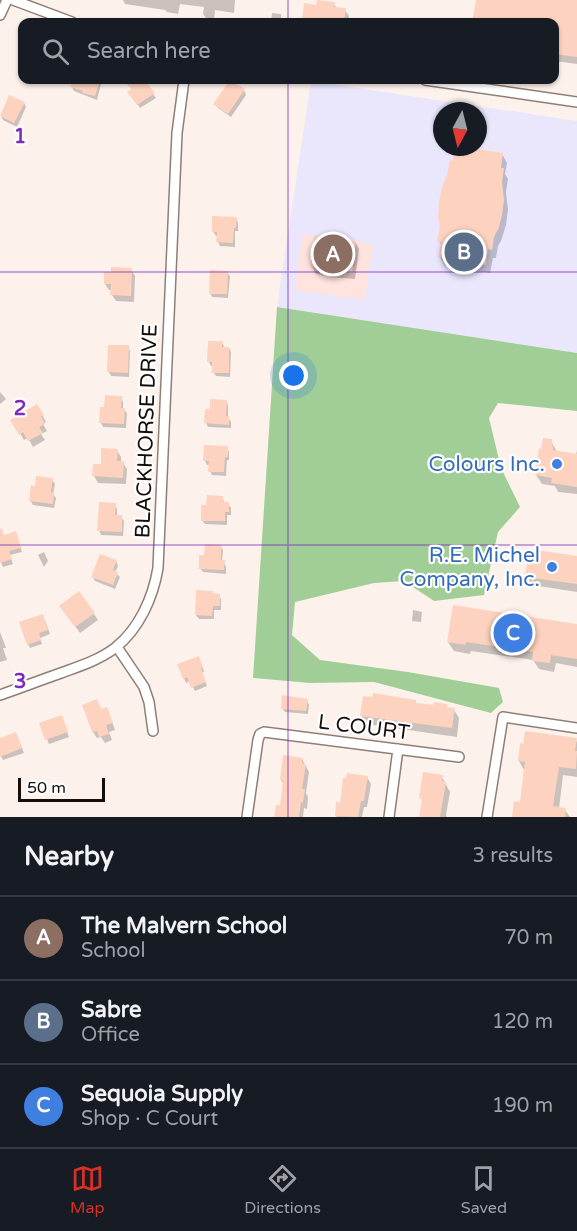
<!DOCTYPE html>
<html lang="en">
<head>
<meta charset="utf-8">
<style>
	body { margin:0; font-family:"Varela Round",sans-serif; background:#20242c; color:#f1f3f6 }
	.compass { position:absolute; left:433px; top:102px; width:54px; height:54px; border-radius:50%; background:#171b24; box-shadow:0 2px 4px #0004; rotate:187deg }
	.scale { position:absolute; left:18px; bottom:15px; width:87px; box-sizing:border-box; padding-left:6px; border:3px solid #150f0c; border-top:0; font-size:16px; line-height:21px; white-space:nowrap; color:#150f0c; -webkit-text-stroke:4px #fff; paint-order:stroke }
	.you { position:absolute; left:294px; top:376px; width:21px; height:21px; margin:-15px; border:4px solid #fff; border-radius:50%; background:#1a73e8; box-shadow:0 0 0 9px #1a73e833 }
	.badge { display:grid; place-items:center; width:39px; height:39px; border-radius:50%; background:#d93025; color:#fff; font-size:20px; font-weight:700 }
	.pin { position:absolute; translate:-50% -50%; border:3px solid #fff; box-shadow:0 2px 6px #0006 }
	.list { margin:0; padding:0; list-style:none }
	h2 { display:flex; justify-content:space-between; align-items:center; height:78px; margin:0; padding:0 24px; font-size:26px }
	h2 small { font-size:20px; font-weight:400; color:#9ea1a6 }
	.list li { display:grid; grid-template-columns:39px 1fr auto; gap:18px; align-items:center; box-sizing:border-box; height:84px; padding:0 24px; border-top:2px solid #363941 }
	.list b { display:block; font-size:22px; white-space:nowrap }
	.list p { margin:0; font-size:20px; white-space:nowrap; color:#9ea1a6 }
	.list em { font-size:20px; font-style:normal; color:#9ea1a6 }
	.icon { flex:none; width:33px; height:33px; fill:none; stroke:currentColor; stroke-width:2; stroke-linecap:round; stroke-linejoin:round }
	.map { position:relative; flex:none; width:577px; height:817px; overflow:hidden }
	.search { position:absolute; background:#171b24; box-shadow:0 2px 4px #0004; left:18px; right:18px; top:18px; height:66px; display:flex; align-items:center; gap:15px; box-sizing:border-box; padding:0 21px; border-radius:12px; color:#9ea1a6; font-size:22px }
	.sheet { height:330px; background:#171b24 }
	nav { display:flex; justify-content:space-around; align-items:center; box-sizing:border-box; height:84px; border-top:2px solid #363941; background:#171b24; font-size:16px; color:#9ea1a6 }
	nav a { display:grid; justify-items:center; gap:3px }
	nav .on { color:#d93025 }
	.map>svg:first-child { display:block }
	.commercial { fill:#eae7fd; fill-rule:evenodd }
	.education { fill:#fee3de }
	.forest { fill:#a1ce96 }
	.shadow { fill:#0003 }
	.building { fill:#fdd3c0 }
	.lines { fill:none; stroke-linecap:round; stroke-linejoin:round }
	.street-casing { stroke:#8f7e76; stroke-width:12 }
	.street { stroke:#fff; stroke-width:9 }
	.grid { fill:none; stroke:#7b2cbf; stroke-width:1.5; stroke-opacity:0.55 }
	.shop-dot { fill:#3f7fe0; stroke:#fff; stroke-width:2 }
	.labels { text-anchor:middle; stroke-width:4.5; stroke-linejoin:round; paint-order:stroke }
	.street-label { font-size:21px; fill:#150f0c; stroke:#fff }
	.shop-label { font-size:21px; fill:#366cbe; stroke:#fff; text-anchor:end }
	.grid-label { font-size:20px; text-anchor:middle; font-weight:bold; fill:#7b2cbf; stroke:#fff; stroke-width:4.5; stroke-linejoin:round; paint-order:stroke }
</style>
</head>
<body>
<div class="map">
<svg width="577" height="817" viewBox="0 0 577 817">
	<rect width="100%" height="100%" fill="#fdf1ec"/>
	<!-- commercial -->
	<path class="commercial" d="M311 81 577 121V353L277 307ZM442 111H478V147H442Z"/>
	<!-- education -->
	<path class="education" d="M302 234 329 238V236L373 244 365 300 295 290Z"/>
	<!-- forest -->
	<path class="forest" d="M277 307 577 353V411L498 403 489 418 501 468 520 507 498 532 484 595 434 601 404 581 374 583 295 602 292 635 320 660 408 672 499 688 503 702 491 713 374 682 310 683 253 678Z"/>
	<!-- shadow -->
	<path class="shadow" d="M123 0H235L234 13 215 10 214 20 206 18 203 14 204 7 180 4 178 14 167 12 165 10 125 4Z
		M477 0H577V64L554 61V22H474Z
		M334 4 337 9 345 10 349 16 348 22H305L304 20 317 7Z
		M272 13 281 14V22H271Z
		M74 80H102L97 100 74 91 72 87Z
		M132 80H143L156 98 140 108 131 96 132 90 128 83Z
		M244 90 246 95 231 117 218 108 215 104Z
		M24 103 26 107 17 127 3 120 1 116Z
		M502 154 507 163 505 174 508 179 506 192 508 210 506 225 501 241 498 246 496 258H493L490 273 445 266 440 257 442 246 439 241Z
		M236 218 238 223V231H235V247L220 246 218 242V236H216L213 231Z
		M356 243 359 249 355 279 329 277 328 276 316 274 312 267Z
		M131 270 135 276 134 302 116 301 112 295V290H109L105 284Z
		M227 272 230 276 228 298 212 297 210 293Z
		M222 343 225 348H229L231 352 230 377 216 376 213 372 214 366H211L209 362Z
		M128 347 130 351 129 377 111 376 109 372Z
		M0 392 6 399 0 404Z
		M121 397 123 402V409L127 413 126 428 103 427 101 423Z
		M226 401 228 405V417L231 422V428L208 427 206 423 211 411Z
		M37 406 46 422 43 424 47 431 41 434 45 440 33 447 28 438 24 440 12 420Z
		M551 441 557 452 576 455 577 450V494L558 492 555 486 542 484 536 475Z
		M227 448 229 452V460H227L226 476 212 475 210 471V465H207L205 461Z
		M117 451 121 457V463H123L127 469 126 484 98 483 94 476Z
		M52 480 55 484 53 494 56 498 54 508 33 505 30 500Z
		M222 497 225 504H228L231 508V515H227V525L205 524 202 520 208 506Z
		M115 505 117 509V516L121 517 124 521 123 536 101 535 99 530Z
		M0 533 5 536 17 537 22 552 10 555 13 564 3 567 0 560Z
		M220 546 223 550 222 561 226 566V574L203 572 200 568Z
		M44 552 48 561 44 567 38 555Z
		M577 558V592L532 585 527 577Z
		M116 561 118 566 115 572 120 577 115 589 95 581 93 577Z
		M213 595H219L221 599V610H214V619H199L196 615Z
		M413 610 422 612 421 622 412 621Z
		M65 612 94 614 98 620 80 633Z
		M45 620 50 634 40 638 42 644 30 648 28 644Z
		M577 626V667L556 663 554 672 539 669 533 660 471 651 470 654 454 651 448 642Z
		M0 632 6 648H3L7 660 0 662Z
		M201 662 204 672H202L207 686 195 691 190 681 186 683 179 665Z
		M97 701 102 711 110 716 115 730 109 732 112 740 105 743 101 737 97 738 93 732 83 706Z
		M307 701 309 705 308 714 285 712 282 708Z
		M415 701 417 704 454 710 459 718 457 737 366 724 361 715Z
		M63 721 69 737 49 744 41 724Z
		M18 738 24 753 3 760 0 754V739Z
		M576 740 577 742V777L563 775 559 809 565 810 570 817H514L521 804 524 770 519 761Z
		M302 759 309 772 306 793 308 797 307 809 304 808 303 817H276L281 807 284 785 281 780Z
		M367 777 371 784 367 807H364L362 817H337L336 816 341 804Z
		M442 777 450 792 446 815 447 817H421L423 802 421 798Z"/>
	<!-- building -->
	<path class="building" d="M317 0 335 2 334 7 346 8 344 22H318L302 20 304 3 316 5Z
		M476 0H577V57L555 54V22H472Z
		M72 80H100L95 96 82 93 83 91 70 87Z
		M124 80H145L155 93 137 105 127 92 131 89Z
		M230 80 245 89 228 114 213 104Z
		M9 95 25 102 14 123 0 116Z
		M455 147H466L503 153 501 168H504L502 182 504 200 502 215 499 227 494 237 492 250 488 249 486 265 439 257 441 242H437L440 226 438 218 439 200 443 184 447 175 450 160 453 161Z
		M212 216 237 217 236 228H234L233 243 216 242 217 232H212Z
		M315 236 329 238V236L356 242 352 273 323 271V269L310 267Z
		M111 267 132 268 131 296 110 295 111 284H104V272H111Z
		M210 270 228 271 227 294H209Z
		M208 341H223L222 347H229V373H212V362H207Z
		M108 345H129L128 373 107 372Z
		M105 395 122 396 121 408H125L124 424 99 423 100 407H104Z
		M210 399 227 400 226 416H229V425L204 423 205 409H210Z
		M37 404 44 415 41 416 45 424 39 427 43 433 28 441 23 432 19 435 10 420Z
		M543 438 552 439 553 450 577 454V487L551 483 552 478 535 475 539 448 541 449Z
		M204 445 228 446V457H225L224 472H208L209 461H203Z
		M101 448 118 449 117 461H124L123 478 92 476 93 464H101Z
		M36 476 53 478 51 492 54 493 53 504 29 501 31 485 35 486Z
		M207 495 223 496V502H229V512H225V521H201V505H206Z
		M99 502 116 503 115 515H122V532L97 531Z
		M2 528 4 535 16 531 21 548 9 551 12 559 0 563V529Z
		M205 544 221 545V560H225L224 570 199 569V555H204Z
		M529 549 577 556V584L525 577Z
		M100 554 117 560 113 570 118 572 113 585 91 577Z
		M196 590 213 591V593L220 594V606H213L212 616 195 615Z
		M79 591 95 613 75 627 59 606Z
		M453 605 577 624V659L551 655 550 663 532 661 533 652 466 642V645L447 642Z
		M43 614 48 630 39 633 41 640 27 645 19 622Z
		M199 656 203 667 201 668 206 682 191 688 187 677 183 679 177 664Z
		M373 693 416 700V703L434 705V702L447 704V707L455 708 452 728 360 716 363 696 372 697Z
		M282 695 308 699 306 711 281 709Z
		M97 699 101 709 107 707 113 723 106 725 109 734 99 737 97 731 92 732 82 705Z
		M62 715 68 732 45 740 39 723Z
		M525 731 577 738 575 751H577L576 769 559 767 553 806 566 808 565 817H512L514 801 520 802 525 762 518 761 520 743 523 744Z
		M16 732 22 748 0 757V738Z
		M283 755 303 758 302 763 306 764 302 789H305L303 803 301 802 299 817H274L276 805H280L283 781 280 780Z
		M423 772 443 775 442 781 446 782 440 817H419L422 799 419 798Z
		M347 773 368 776 364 801H361L358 817 335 816 336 802 340 803 343 778H346Z"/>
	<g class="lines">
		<!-- street casing -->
		<g class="street-casing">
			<path id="street" d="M13 0 72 22
				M0 15 7 0
				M425 80 577 102
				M117 647 144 687 149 702 153 731
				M0 695C20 688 41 680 61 673 80 666 99 660 115 648 139 629 153 598 158 568L177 133 184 80
				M247 817 258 740 260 734 264 732 459 757
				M389 817 398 749
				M487 817 503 717 577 728"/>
		</g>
		<!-- street -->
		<use href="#street" class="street"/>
	</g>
	<!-- grid -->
	<path class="grid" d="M288 0V22M288 80V817M0 272H577M0 545H577"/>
	<!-- markers -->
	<g class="shop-dot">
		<circle cx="557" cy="464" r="6"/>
		<circle cx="552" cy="567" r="6"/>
	</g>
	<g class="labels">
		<!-- street labels -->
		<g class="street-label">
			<text transform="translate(146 431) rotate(-88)" y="7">BLACKHORSE DRIVE</text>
			<text transform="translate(364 727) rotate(7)" y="7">L COURT</text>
		</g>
		<!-- shop labels -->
		<g class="shop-label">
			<text x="545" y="471">Colours Inc.</text>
			<text x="540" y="562">R.E. Michel<tspan x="540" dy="24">Company, Inc.</tspan></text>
		</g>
	</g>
	<g class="grid-label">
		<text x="20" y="143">1</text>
		<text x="20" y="415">2</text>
		<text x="20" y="688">3</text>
	</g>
</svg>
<svg class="compass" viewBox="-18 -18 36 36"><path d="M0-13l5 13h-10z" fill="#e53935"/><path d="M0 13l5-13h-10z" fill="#9ea1a6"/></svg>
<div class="scale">50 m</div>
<div class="you"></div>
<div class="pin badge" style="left:333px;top:254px;background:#8d6e63">A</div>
<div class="pin badge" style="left:464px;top:252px;background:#5c6f8a">B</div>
<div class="pin badge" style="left:513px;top:633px;background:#3f7fe0">C</div>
<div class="search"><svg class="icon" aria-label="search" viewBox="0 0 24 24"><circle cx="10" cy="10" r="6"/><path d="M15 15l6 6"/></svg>Search here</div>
</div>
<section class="sheet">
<h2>Nearby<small>3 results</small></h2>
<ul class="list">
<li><span class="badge" style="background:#8d6e63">A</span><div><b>The Malvern School</b><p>School</p></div><em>70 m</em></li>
<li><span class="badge" style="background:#5c6f8a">B</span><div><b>Sabre</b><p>Office</p></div><em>120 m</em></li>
<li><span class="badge" style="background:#3f7fe0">C</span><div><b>Sequoia Supply</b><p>Shop · C Court</p></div><em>190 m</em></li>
</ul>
</section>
<nav>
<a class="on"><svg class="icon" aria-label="map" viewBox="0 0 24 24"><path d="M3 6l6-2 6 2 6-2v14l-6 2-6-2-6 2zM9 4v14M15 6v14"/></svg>Map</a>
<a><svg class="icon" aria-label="directions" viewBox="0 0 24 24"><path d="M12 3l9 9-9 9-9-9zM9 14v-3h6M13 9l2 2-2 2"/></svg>Directions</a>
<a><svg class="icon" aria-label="saved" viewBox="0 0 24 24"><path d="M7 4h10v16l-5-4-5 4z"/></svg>Saved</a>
</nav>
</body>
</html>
